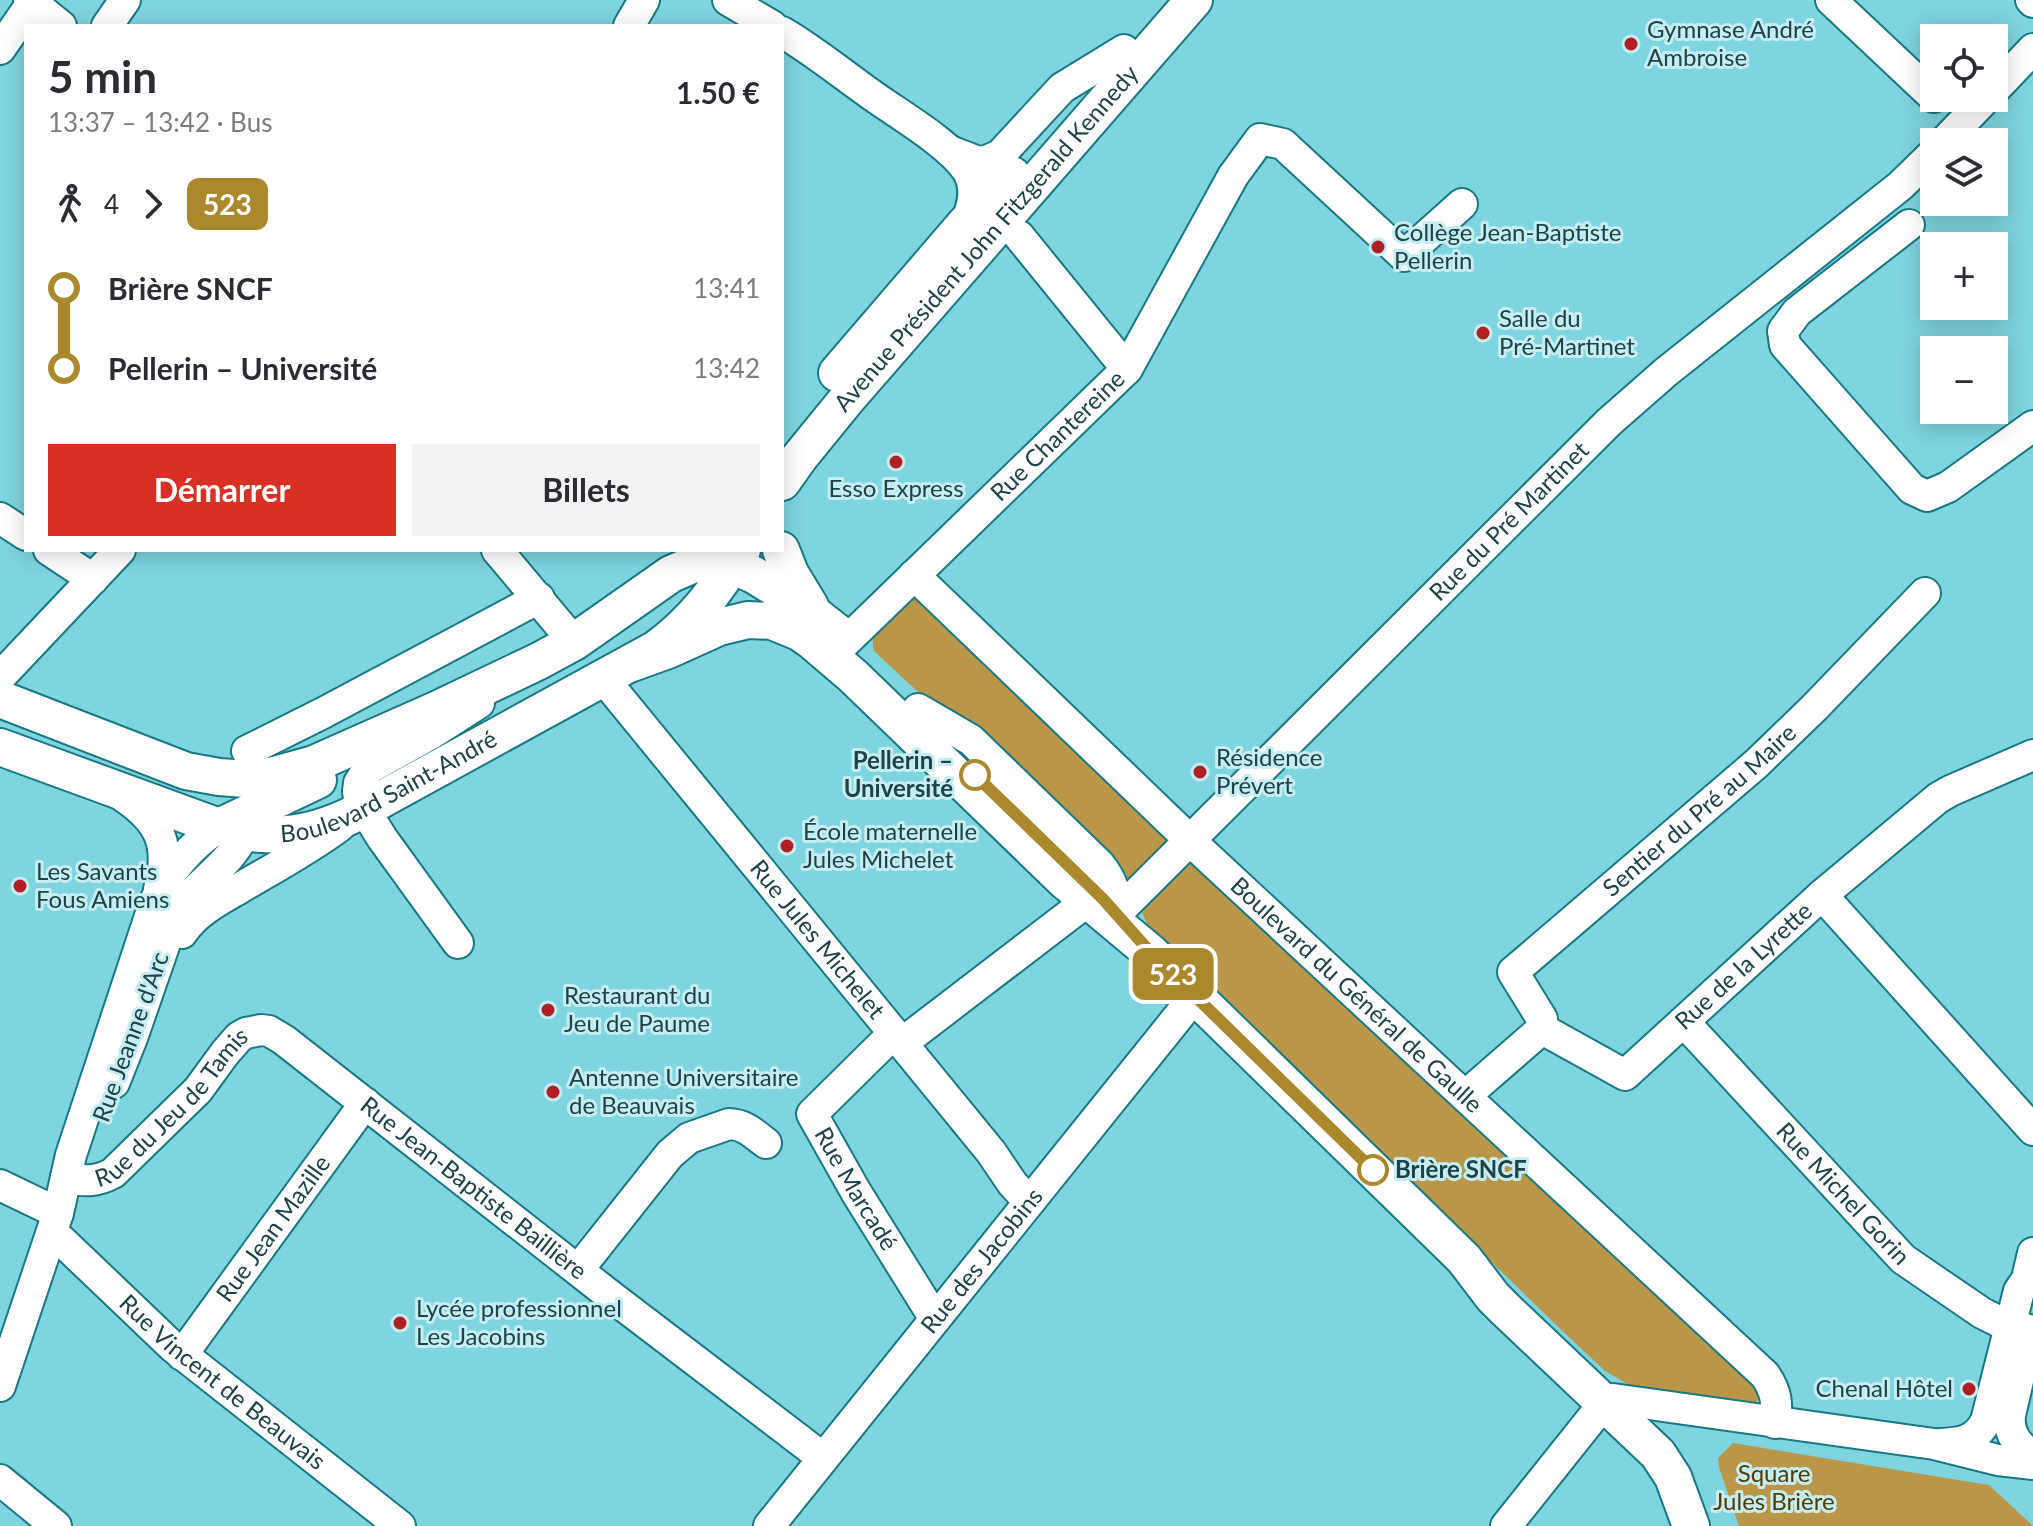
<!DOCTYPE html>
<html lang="fr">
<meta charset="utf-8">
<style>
body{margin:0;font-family:Lato,sans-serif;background:#f2f2f3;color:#2b2b33;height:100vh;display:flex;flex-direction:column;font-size:30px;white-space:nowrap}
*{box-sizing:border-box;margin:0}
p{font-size:26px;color:#7c7c81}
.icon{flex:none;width:44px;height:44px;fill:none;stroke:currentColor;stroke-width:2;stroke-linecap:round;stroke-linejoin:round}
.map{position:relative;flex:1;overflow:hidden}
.side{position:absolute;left:24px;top:24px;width:760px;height:528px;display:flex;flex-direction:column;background:#fff;border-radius:0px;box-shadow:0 4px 20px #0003}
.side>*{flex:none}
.badge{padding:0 16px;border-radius:12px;font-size:28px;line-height:52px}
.tools{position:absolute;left:1920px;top:24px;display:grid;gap:16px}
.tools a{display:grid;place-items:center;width:88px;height:88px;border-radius:0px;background:#fff;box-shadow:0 4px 20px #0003;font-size:40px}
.map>.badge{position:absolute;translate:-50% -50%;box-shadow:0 0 0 4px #fff}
.legs{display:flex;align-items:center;gap:12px;height:88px;padding:0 24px;font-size:26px}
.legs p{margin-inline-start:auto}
.overview{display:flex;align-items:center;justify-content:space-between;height:136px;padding:0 24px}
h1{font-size:44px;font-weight:700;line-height:60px}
.action{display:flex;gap:16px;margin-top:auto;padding:16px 24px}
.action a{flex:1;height:92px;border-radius:0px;background:#d93025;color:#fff;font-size:32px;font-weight:700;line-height:92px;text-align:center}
.action a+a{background:#f2f2f3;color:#2b2b33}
ul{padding:0 24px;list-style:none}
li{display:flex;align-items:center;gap:28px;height:80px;font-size:30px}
li i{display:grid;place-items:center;width:12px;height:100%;margin:0 10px;background:currentColor}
li i::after{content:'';width:20px;height:20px;margin:-10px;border:6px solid;border-radius:50%;background:#fff}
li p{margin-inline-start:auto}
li:first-child i{background:linear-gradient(#0000 50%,currentColor 0)}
li:last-child i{background:linear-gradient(currentColor 50%,#0000 0)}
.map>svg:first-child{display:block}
.green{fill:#ba9748}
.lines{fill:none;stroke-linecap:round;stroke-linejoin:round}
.minor-casing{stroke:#187983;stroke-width:34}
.major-casing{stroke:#187983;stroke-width:40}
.minor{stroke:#fff;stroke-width:30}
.major{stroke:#fff;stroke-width:36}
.line-1-casing{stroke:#fff;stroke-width:18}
.line-1{stroke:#aa892c;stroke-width:12}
.poi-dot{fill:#b01f24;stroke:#c5edf2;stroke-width:3}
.stop-1-dot{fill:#fff;stroke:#aa892c;stroke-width:4}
.labels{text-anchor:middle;stroke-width:6;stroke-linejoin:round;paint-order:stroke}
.poi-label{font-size:24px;fill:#1e4246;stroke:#c5edf2;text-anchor:start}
.street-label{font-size:24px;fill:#1e4246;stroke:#c5edf2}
.stop-label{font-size:24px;font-weight:bold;fill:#1e4246;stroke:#c5edf2;text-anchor:end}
.park-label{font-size:24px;fill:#513b00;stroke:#c5edf2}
</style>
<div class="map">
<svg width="2033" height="1526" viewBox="0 0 2033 1526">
<rect width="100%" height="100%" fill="#7ed4df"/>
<!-- green -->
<path class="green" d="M 911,591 L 1749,1371 L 1761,1396 L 1756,1402 L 1752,1403 L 1702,1399 L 1631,1386 L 1605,1371 L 1551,1320 L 1149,928 L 1128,881 L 954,711 L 945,717 L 874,651 C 867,622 892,609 911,591 Z
M 1733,1443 L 1989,1485 L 2033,1526 L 1739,1526 L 1719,1467 L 1718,1458 Z"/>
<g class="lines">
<defs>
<g id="minor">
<path d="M 29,0 L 61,26"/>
<path d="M 728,0 L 772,26"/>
<path d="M 1831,0 L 1934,97"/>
<path d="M 2031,0 L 2033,2"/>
<path d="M 107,26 L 125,0"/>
<path d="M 629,26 L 644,0"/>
<path d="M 782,32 C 816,52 847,78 879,100 C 905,118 950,145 967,170 C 978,188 973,207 965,224"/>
<path d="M 0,49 L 32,3"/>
<path d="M 1994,90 L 2033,49"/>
<path d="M 1944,142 L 1986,98"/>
<path d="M 950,151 L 976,161 L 984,162 L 1000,155 L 1062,88 L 1124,50"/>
<path d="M 1909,225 L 1797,312 L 1783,331 L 1785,345 L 1912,489 L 1927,496 L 1948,487 L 2033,426"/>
<path d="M 1019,236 L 1127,369"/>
<path d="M 0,518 L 26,535"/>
<path d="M 49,550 L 93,579"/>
<path d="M 497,550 L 574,642"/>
<path id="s1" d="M 914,575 L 1199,849 L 1765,1375 C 1776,1391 1778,1403 1775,1423"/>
<path id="s2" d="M 831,656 L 1127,369 L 1233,176 L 1260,139 L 1283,144 L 1404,256 L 1462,204"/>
<path d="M 0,677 L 120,550"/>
<path id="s3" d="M 603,678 L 991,1152 L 1012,1183 L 1029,1202"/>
<path d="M 918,709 L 971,740 L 1100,865 C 1112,880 1117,894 1116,913"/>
<path d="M 247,751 L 323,713 L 539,598"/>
<path d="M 124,797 C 161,822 171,846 159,889"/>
<path d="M 1822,895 L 2033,1130"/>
<path id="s4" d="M 1110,920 L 1609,422 L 1666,372 L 1900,186 L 1934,153"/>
<path d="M 182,933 C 196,912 218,901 240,888 C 274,868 308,850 340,826"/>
<path d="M 458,943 L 382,838 L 364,809 L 359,799 L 358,791 L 359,783 L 368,769 L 429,735 L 479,703"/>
<path id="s5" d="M 1684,1022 L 1903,1259 L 1982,1313 L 2002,1323 L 2029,1330"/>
<path id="s6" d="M 1542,1029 L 1542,1019 L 1513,972 L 1756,764 L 1814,708 L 1925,593"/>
<path id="s7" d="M 894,1033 L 812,1114 L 856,1192 L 935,1319"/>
<path d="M 902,1043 L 1098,893"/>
<path d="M 114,1083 L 132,1038 L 174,917 C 193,884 230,867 245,832"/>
<path id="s8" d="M 1465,1096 L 1542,1029 L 1625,1075 L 1822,895 L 1938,798 L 1950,791 L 2033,755"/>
<path id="s9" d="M 66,1177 C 83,1182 97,1182 113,1173 L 198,1090 L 225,1053 L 239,1037 L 246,1033 L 261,1030 L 269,1031 L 284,1040 L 612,1297 L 823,1458"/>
<path d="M 0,1185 L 58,1213"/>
<path id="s10" d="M 52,1234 L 62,1241 L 173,1347 L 400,1526"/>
<path d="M 578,1270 L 670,1154 L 689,1138 L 729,1124 C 744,1124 754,1134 766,1143"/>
<path d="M 2027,1342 L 2010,1415 C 2008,1435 2018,1445 2033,1457"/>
<path id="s11" d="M 182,1355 L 365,1103"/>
<path d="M 0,1386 L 58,1213 L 71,1155 L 155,901 C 168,872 192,844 219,827"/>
<path d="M 1940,1444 C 1961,1443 1976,1441 1986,1421 L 2019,1291 L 2027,1279 L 2033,1253"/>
<path d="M 0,1480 L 56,1526"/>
<path id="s12" d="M 769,1526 L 1195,996"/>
<path d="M 1506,1526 L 1605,1402 L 1613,1399 L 1934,1444 L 1998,1460 L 2033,1464"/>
</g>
<g id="major">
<path d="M 837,373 L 965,224 L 1012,175"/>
<path id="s13" d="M 782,482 L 799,458 L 847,399 L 1194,0"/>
<path d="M 781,550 L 790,573 L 810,606"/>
<path d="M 632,663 L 668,650 L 719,627 L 748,620 L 772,621 L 799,632 L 812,641 L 853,676 L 1066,882 L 1151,953 L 1464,1259 L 1493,1297 L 1506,1310 L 1658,1454 L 1673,1477 L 1691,1526"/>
<path d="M 0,699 L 186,771 L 219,777 L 246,779 L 274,775 L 314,764 L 436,710 L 539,661 L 574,642 L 671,574 L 692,565 L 706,563 L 732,565 L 754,575 L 801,604 L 843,637"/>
<path id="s14" d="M 0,747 L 219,827 C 275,841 313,836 364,809 L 656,649 C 695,621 716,590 742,550"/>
<path d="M 219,827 L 318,780"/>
</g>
</defs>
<!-- minor casing -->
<use href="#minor" class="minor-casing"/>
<!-- major casing -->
<use href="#major" class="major-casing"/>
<!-- minor -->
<use href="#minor" class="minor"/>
<!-- major -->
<use href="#major" class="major"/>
</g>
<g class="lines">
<defs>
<path id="line-1" d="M 975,775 L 1103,899 L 1151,953 L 1373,1170"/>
</defs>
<!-- line-1 casing -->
<use href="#line-1" class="line-1-casing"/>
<!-- line-1 -->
<use href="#line-1" class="line-1"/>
</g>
<!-- markers -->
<g class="poi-dot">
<circle cx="1631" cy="44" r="8"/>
<circle cx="1378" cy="247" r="8"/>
<circle cx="1483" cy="333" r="8"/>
<circle cx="896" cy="462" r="8"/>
<circle cx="1200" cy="772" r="8"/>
<circle cx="787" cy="846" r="8"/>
<circle cx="20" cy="886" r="8"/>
<circle cx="548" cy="1010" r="8"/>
<circle cx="553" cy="1092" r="8"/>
<circle cx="400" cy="1323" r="8"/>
<circle cx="1969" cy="1389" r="8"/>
</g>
<g class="stop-1-dot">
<circle cx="975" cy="775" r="14"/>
<circle cx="1373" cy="1170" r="14"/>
</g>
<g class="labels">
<!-- poi labels -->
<g class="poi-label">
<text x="1647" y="38">Gymnase André<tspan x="1647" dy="28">Ambroise</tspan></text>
<text x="1394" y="241">Collège Jean-Baptiste<tspan x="1394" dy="28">Pellerin</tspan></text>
<text x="1499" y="327">Salle du<tspan x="1499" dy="28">Pré-Martinet</tspan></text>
<text x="896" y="497" text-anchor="middle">Esso Express</text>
<text x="1216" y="766">Résidence<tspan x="1216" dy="28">Prévert</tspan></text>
<text x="803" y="840">École maternelle<tspan x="803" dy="28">Jules Michelet</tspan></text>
<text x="36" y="880">Les Savants<tspan x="36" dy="28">Fous Amiens</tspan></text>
<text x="564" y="1004">Restaurant du<tspan x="564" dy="28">Jeu de Paume</tspan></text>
<text x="569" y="1086">Antenne Universitaire<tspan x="569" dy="28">de Beauvais</tspan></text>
<text x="416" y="1317">Lycée professionnel<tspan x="416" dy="28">Les Jacobins</tspan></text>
<text x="1953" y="1397" text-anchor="end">Chenal Hôtel</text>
</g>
<!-- street labels -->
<g class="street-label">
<text dy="8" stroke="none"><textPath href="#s13" startOffset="318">Avenue Président John Fitzgerald Kennedy</textPath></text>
<text dy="8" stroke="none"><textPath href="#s2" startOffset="316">Rue Chantereine</textPath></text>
<text dy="8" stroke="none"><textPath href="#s4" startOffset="564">Rue du Pré Martinet</textPath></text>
<text dy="8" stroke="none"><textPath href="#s14" startOffset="414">Boulevard Saint-André</textPath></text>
<text dy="8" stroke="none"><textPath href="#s6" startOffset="312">Sentier du Pré au Maire</textPath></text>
<text dy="8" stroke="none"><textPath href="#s3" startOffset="338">Rue Jules Michelet</textPath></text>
<text dy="8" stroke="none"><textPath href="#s8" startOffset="358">Rue de la Lyrette</textPath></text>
<text dy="8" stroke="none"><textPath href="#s1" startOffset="610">Boulevard du Général de Gaulle</textPath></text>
<text transform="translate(131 1037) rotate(-70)" y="8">Rue Jeanne d'Arc</text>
<text dy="8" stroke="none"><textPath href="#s9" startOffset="136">Rue du Jeu de Tamis</textPath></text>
<text dy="8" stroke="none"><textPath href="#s9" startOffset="524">Rue Jean-Baptiste Baillière</textPath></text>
<text dy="8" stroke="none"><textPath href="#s7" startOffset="202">Rue Marcadé</textPath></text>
<text dy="8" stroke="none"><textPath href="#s5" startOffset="234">Rue Michel Gorin</textPath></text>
<text dy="8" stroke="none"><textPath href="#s11" startOffset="156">Rue Jean Mazille</textPath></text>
<text dy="8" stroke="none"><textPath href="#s12" startOffset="340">Rue des Jacobins</textPath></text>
<text dy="8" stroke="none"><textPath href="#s10" startOffset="226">Rue Vincent de Beauvais</textPath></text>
</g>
<!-- stop labels -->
<g class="stop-label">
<text x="953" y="769">Pellerin –<tspan x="953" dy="28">Université</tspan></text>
<text x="1395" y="1178" text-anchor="start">Brière SNCF</text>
</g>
<!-- park labels -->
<g class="park-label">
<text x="1774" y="1482">Square<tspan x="1774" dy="28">Jules Brière</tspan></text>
</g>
</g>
</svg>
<div class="tools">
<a><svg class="icon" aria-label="locate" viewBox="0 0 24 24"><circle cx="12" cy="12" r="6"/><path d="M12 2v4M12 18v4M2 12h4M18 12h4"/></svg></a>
<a><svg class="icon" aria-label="layers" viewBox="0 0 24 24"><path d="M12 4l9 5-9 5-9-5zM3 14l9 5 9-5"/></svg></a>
<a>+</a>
<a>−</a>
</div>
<b class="badge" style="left:1173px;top:974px;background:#aa892c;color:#fff">523</b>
<section class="side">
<div class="overview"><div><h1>5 min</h1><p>13:37 – 13:42 · Bus</p></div><b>1.50 €</b></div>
<div class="legs"><svg class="icon" aria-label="walk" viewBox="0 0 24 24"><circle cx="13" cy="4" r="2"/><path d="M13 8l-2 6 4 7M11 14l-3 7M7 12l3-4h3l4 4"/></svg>4<svg class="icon" aria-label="forward" viewBox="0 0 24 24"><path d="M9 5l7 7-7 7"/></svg><b class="badge" style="background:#aa892c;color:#fff">523</b></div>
<ul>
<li><i style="color:#aa892c"></i><b>Brière SNCF</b><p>13:41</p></li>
<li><i style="color:#aa892c"></i><b>Pellerin – Université</b><p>13:42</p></li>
</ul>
<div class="action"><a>Démarrer</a><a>Billets</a></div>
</section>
</div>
